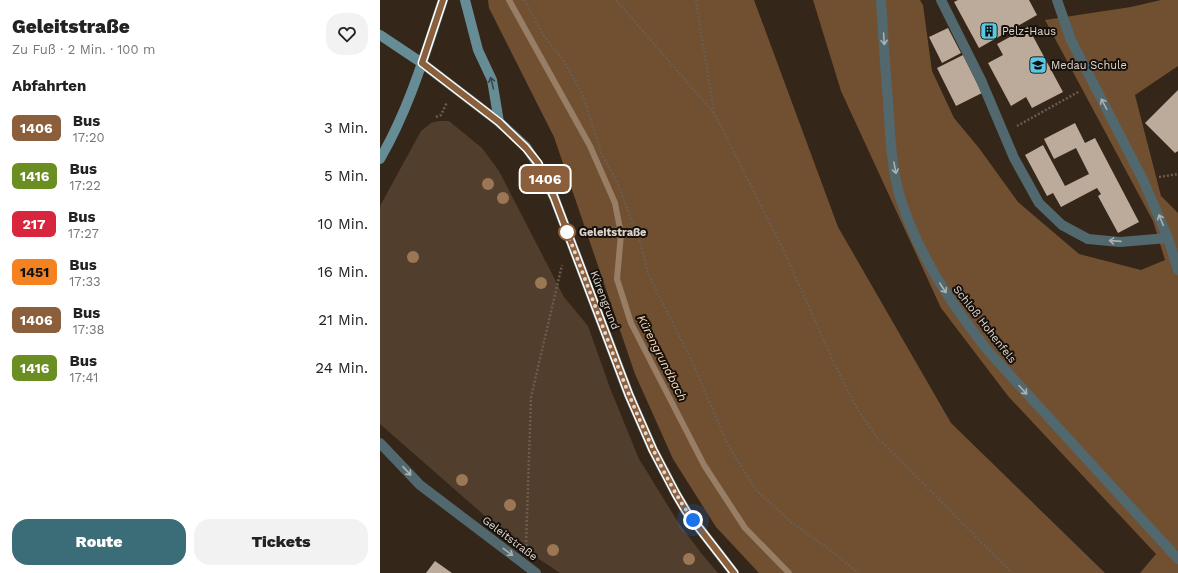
<!DOCTYPE html>
<html lang="de">
<meta charset="utf-8">
<style>
body{margin:0;font-family:"Work Sans",sans-serif;background:#f2f2f2;color:#222;height:100vh;display:flex;flex-direction:column;font-size:15px;white-space:nowrap}
*{box-sizing:border-box;margin:0}
p{font-size:13px;color:#767676}
.icon{flex:none;width:22px;height:22px;fill:none;stroke:currentColor;stroke-width:2;stroke-linecap:round;stroke-linejoin:round}
.map{position:relative;flex:1;overflow:hidden}
.panel{display:flex;flex-direction:column;background:#fff;width:380px}
.panel>*{flex:none}
.badge{padding:0 8px;border-radius:6px;font-size:14px;line-height:26px}
.you{position:absolute;width:20px;height:20px;margin:-10px;border:3px solid #fff;border-radius:50%;background:#1a73e8;box-shadow:0 0 0 6px #1a73e833}
.map>.badge{position:absolute;translate:-50% -50%;box-shadow:0 0 0 2px #fff}
h2{padding:0 12px;font-size:15px;line-height:36px}
.round{display:grid;place-items:center;flex:none;width:42px;height:42px;border-radius:16px;background:#f2f2f2}
.headline{display:flex;align-items:center;justify-content:space-between;height:68px;padding:0 12px}
h1{font-size:19px;font-weight:800;line-height:30px}
.button{display:flex;gap:8px;margin-top:auto;padding:8px 12px}
.button a{flex:1;height:46px;border-radius:16px;background:#3a6d78;color:#fff;font-size:16px;font-weight:800;line-height:46px;text-align:center}
.button a+a{background:#f2f2f2;color:#222}
ul{padding:0;list-style:none}
li{display:flex;align-items:center;gap:12px;height:48px;padding:0 12px}
li div{flex:1}
li b{display:block;font-size:15px}
li em{font-style:normal}
li .badge{min-width:44px;font-weight:700;text-align:center}
main{display:flex;flex:1;min-height:0}
.map>svg:first-child{display:block}
.green{fill:#523e2c}
.forest{fill:#715031}
.lines{fill:none;stroke-linecap:round;stroke-linejoin:round}
.stream{stroke:#997e66;stroke-width:6}
.building{fill:#bcaa9a}
.path{stroke:#695c50;stroke-width:2.5;stroke-dasharray:2 2;stroke-linecap:butt}
.lane{stroke:#51686e;stroke-width:10}
.street{stroke:#51686e;stroke-width:10}
.secondary{stroke:#668c95;stroke-width:10}
.tree{fill:#9c7755}
.oneway{stroke:#aeb0ac}
.oneway2{stroke:#3b4849}
.line-casing{stroke:#fff;stroke-width:9}
.line{stroke:#8b5e3c;stroke-width:6}
.walk{stroke:#e0d6ce;stroke-width:4;stroke-dasharray:0 7.2}
.stop-dot{fill:#fff;stroke:#8b5e3c;stroke-width:2}
.labels{text-anchor:middle;stroke-width:4;stroke-linejoin:round;paint-order:stroke}
.poi-label{font-size:11px;fill:#e0d6ce;stroke:#17110b;text-anchor:start}
.stop-label{font-size:11px;font-weight:bold;fill:#e0d6ce;stroke:#17110b;text-anchor:start}
.street-label{font-size:11px;fill:#e0d6ce;stroke:#17110b}
.water-label{font-size:12px;font-style:italic;fill:#fcd9ba;stroke:#17110b}
</style>
<main>
<section class="panel">
<div class="headline"><div><h1>Geleitstraße</h1><p>Zu Fuß · 2 Min. · 100 m</p></div><a class="round"><svg class="icon" aria-label="heart" viewBox="0 0 24 24"><path d="M12 20l-8-8c-3-5 5-10 8-4 3-6 11-1 8 4z"/></svg></a></div>
<h2>Abfahrten</h2>
<ul>
<li><span class="badge" style="background:#8b5e3c;color:#fff">1406</span><div><b>Bus</b><p>17:20</p></div><em>3 Min.</em></li>
<li><span class="badge" style="background:#6b8e23;color:#fff">1416</span><div><b>Bus</b><p>17:22</p></div><em>5 Min.</em></li>
<li><span class="badge" style="background:#d7263d;color:#fff">217</span><div><b>Bus</b><p>17:27</p></div><em>10 Min.</em></li>
<li><span class="badge" style="background:#f58220;color:#111">1451</span><div><b>Bus</b><p>17:33</p></div><em>16 Min.</em></li>
<li><span class="badge" style="background:#8b5e3c;color:#fff">1406</span><div><b>Bus</b><p>17:38</p></div><em>21 Min.</em></li>
<li><span class="badge" style="background:#6b8e23;color:#fff">1416</span><div><b>Bus</b><p>17:41</p></div><em>24 Min.</em></li>
</ul>
<div class="button"><a>Route</a><a>Tickets</a></div>
</section>
<div class="map">
<svg width="798" height="573" viewBox="0 0 798 573">
<rect width="100%" height="100%" fill="#342619"/>
<!-- green -->
<path class="green" d="M 59,121 L 69,121 L 102,148 L 119,171 L 184,297 L 208,326 L 230,388 L 259,459 L 298,522 L 321,553 L 338,573 L 180,573 L 138,545 L 0,424 L 0,206 L 41,131 L 51,123 Z"/>
<!-- forest -->
<path class="forest" d="M 108,0 L 374,0 L 458,227 L 571,423 L 725,573 L 379,573 L 336,527 L 293,459 L 255,374 L 174,137 L 109,8 Z
M 433,0 L 540,0 L 543,5 L 552,71 L 574,118 L 599,148 L 638,202 L 699,254 L 761,270 L 785,260 L 773,221 L 665,20 L 751,7 L 781,0 L 798,0 L 798,66 L 755,95 L 781,196 L 798,213 L 798,573 L 760,573 L 776,554 L 628,396 L 561,308 L 461,91 Z"/>
<g class="lines">
<!-- stream -->
<path class="stream" d="M 129,0 L 210,146 L 235,203 L 241,234 L 237,279 L 251,323 L 324,465 L 365,528 L 409,573"/>
</g>
<!-- building -->
<path class="building" d="M 578,0 L 649,0 L 657,15 L 599,48 L 574,2 Z
M 648,27 L 683,92 L 652,108 L 646,97 L 631,106 L 608,63 L 623,55 L 617,44 Z
M 568,28 L 581,53 L 562,63 L 549,37 Z
M 583,55 L 602,93 L 576,106 L 557,68 Z
M 798,90 L 798,151 L 795,153 L 765,123 Z
M 695,123 L 705,143 L 715,138 L 759,222 L 738,233 L 718,196 L 721,194 L 717,188 L 681,207 L 673,193 L 667,196 L 645,155 L 663,145 L 685,186 L 709,174 L 696,148 L 674,159 L 664,139 Z
M 55,561 L 72,573 L 46,573 Z"/>
<g class="lines">
<!-- path -->
<path class="path" d="M 144,0 L 164,36 L 183,60 L 202,93 L 222,155 L 237,182 L 261,245 L 268,274 L 310,357 L 347,443 L 376,490 L 411,522 L 452,551 L 478,573
M 236,0 L 334,113 L 403,249 L 455,365 L 476,407 L 496,436 L 632,573
M 316,0 L 334,112
M 56,117 L 61,115 L 67,102
M 637,126 L 700,91
M 779,177 L 798,174
M 146,546 L 151,397 L 182,265"/>
<!-- lane -->
<path class="lane" d="M 561,0 L 601,80 L 634,158 L 659,203 L 682,225 L 708,239 L 740,242 L 788,238"/>
<!-- street -->
<path class="street" d="M 501,0 C 503,33 505,67 508,100 C 510,133 511,166 520,197 C 538,255 572,305 609,352 L 798,559
M 677,0 L 691,40 L 763,180 L 788,238 L 798,270
M 0,443 L 40,485 L 156,573"/>
<!-- secondary -->
<path class="secondary" d="M 85,0 L 98,50 L 112,80 L 119,122
M 0,35 L 42,63 L 119,122 L 146,147 L 157,163 L 174,197 L 249,395 L 273,450 L 296,494 L 306,511 L 354,573
M 0,159 C 29,109 45,54 63,0"/>
</g>
<!-- trees -->
<g class="tree">
<circle cx="108" cy="184" r="6"/>
<circle cx="123" cy="198" r="6"/>
<circle cx="33" cy="257" r="6"/>
<circle cx="161" cy="283" r="6"/>
<circle cx="82" cy="480" r="6"/>
<circle cx="130" cy="505" r="6"/>
<circle cx="173" cy="550" r="6"/>
<circle cx="309" cy="559" r="6"/>
</g>
<!-- one-way arrows -->
<defs><path id="oneway-shaft" d="M-6 0H5M1.5-3L5.5 0L1.5 3" fill="none" stroke-width="1.6" stroke-linecap="round" stroke-linejoin="round"/></defs>
<g class="oneway">
<use href="#oneway-shaft" transform="translate(504 39) rotate(86)"/>
<use href="#oneway-shaft" transform="translate(724 104) rotate(-118)"/>
<use href="#oneway-shaft" transform="translate(515 168) rotate(79)"/>
<use href="#oneway-shaft" transform="translate(781 220) rotate(-113)"/>
<use href="#oneway-shaft" transform="translate(735 241) rotate(-176)"/>
<use href="#oneway-shaft" transform="translate(563 288) rotate(57)"/>
<use href="#oneway-shaft" transform="translate(643 390) rotate(48)"/>
<use href="#oneway-shaft" transform="translate(27 471) rotate(47)"/>
<use href="#oneway-shaft" transform="translate(128 552) rotate(37)"/>
</g>
<use class="oneway2" href="#oneway-shaft" transform="translate(112 83) rotate(-104)"/>
<g class="lines">
<defs>
<path id="line" d="M 63,0 L 42,63 L 119,122 L 146,148 L 158,163 L 174,197 L 249,395 L 273,450 L 296,494 L 306,511 L 354,573"/>
</defs>
<!-- line casing -->
<use href="#line" class="line-casing"/>
<!-- line -->
<use href="#line" class="line"/>
<!-- walk -->
<path class="walk" d="M 187,232 C 211,293 232,355 258,416 C 274,452 290,488 313,520"/>
</g>
<!-- icons -->
<defs>
<symbol id="building-square" viewBox="-11 -11 22 22"><rect x="-9" y="-9" width="18" height="18" rx="4" fill="#57c9e2" stroke="#17110b"/><path d="M-4-6H4V6H1V3H-1V6H-4ZM-2.5-4.3h1.7v1.8h-1.7ZM.8-4.3h1.7v1.8H.8ZM-2.5-1h1.7V.8h-1.7ZM.8-1h1.7V.8H.8Z" fill="#111"/></symbol>
<symbol id="university-square" viewBox="-11 -11 22 22"><rect x="-9" y="-9" width="18" height="18" rx="4" fill="#57c9e2" stroke="#17110b"/><path d="M0-5L7-2L0 1L-7-2ZM-4 1L0 2.5L4 1V4Q0 6-4 4Z" fill="#111"/></symbol>
</defs>
<g fill-rule="evenodd">
<use href="#building-square" x="599" y="21" width="20" height="20"/>
<use href="#university-square" x="648" y="55" width="20" height="20"/>
</g>
<!-- markers -->
<circle class="stop-dot" cx="187" cy="232" r="8"/>
<g class="labels">
<!-- poi labels -->
<g class="poi-label">
<text x="622" y="35">Pelz-Haus</text>
<text x="671" y="69">Medau Schule</text>
</g>
<!-- stop labels -->
<g class="stop-label">
<text x="199" y="236">Geleitstraße</text>
</g>
<!-- street labels -->
<g class="street-label">
<text transform="translate(225 300) rotate(69)" y="4">Kürengrund</text>
<text transform="translate(605 324) rotate(52)" y="4">Schloß Hohenfels</text>
<text transform="translate(130 538) rotate(37)" y="4">Geleitstraße</text>
</g>
<!-- water labels -->
<g class="water-label">
<text transform="translate(282 358) rotate(63)" y="4">Kürengrundbach</text>
</g>
</g>
</svg>
<div class="you" style="left:313px;top:520px"></div>
<b class="badge" style="left:165px;top:179px;background:#8b5e3c;color:#fff">1406</b>
</div>
</main>
